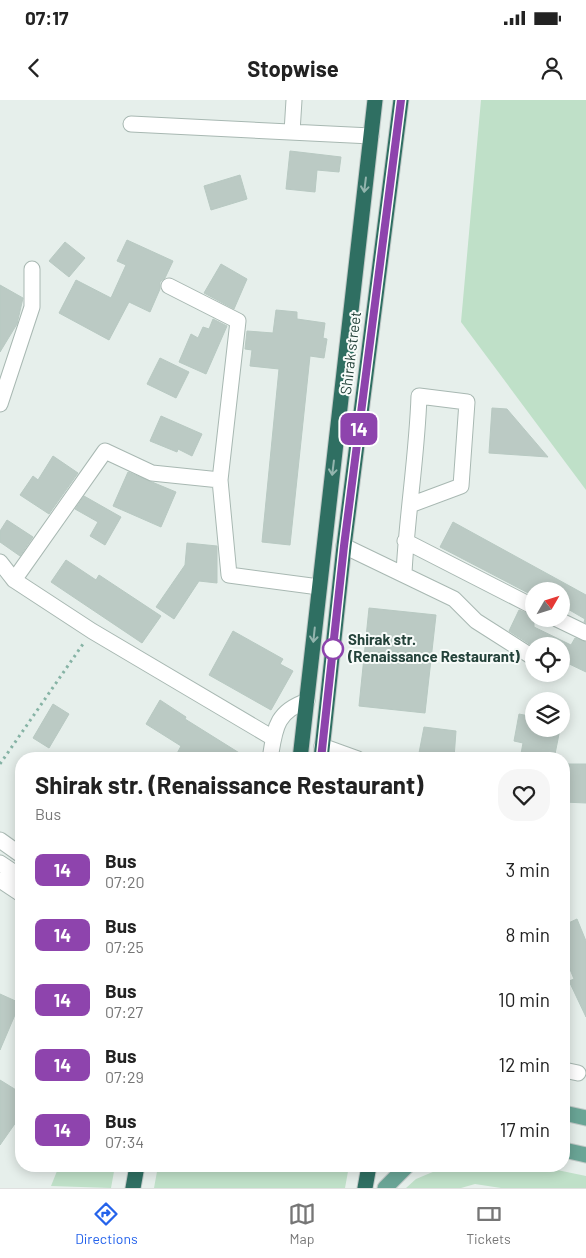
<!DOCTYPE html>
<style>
body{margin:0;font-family:Barlow,sans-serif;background:#f6f6f6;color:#222;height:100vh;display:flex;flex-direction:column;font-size:19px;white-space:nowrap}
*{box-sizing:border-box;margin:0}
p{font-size:16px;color:#767676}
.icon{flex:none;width:28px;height:28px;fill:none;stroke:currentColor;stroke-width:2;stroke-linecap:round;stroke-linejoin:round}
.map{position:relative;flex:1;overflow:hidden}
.panel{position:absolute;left:15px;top:652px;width:555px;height:420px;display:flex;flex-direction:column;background:#fff;border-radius:20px;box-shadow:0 2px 12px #0003}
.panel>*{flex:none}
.badge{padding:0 10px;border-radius:8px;font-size:18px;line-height:32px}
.needle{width:32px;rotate:51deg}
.tools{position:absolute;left:525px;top:482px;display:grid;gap:10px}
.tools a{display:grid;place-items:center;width:45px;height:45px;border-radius:50%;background:#fff;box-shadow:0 2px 12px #0003;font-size:25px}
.map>.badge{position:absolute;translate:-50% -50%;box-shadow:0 0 0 2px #fff}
.round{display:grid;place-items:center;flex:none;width:52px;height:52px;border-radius:20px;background:#f6f6f6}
.head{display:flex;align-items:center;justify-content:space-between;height:85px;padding:0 20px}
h1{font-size:24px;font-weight:700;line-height:38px}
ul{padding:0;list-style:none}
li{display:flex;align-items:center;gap:15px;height:65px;padding:0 20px}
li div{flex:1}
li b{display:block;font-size:19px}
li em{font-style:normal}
li .badge{min-width:55px;font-weight:700;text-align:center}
.status{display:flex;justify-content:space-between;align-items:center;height:35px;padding:0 25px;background:#fff;direction:ltr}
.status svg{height:14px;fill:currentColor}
header{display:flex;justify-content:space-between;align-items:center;height:65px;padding:0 20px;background:#fff;font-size:22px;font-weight:700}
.tabs{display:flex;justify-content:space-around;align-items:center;height:70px;border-top:1px solid #e0e0e0;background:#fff;font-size:14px;color:#767676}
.tabs a{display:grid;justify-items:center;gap:2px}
.tabs .current{color:#2563eb}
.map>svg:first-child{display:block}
.green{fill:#bfe0c8}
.building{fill:#bbcac4;stroke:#b8c9c2}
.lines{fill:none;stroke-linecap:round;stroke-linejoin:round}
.minor-casing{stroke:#a8b8b2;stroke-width:17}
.major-casing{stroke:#c2cac8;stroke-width:17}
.highway-casing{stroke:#c2cac8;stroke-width:17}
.path{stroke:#86b3a5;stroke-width:3;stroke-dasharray:2.5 4;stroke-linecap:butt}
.minor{stroke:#fff;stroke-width:15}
.major{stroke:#6aa596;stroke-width:15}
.highway{stroke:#2f6f62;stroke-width:15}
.oneway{stroke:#93b5ae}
.line-casing{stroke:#fff;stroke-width:11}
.line{stroke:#8e44ad;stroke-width:8}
.stop-dot{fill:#fff;stroke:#8e44ad;stroke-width:2.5}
.labels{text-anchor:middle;stroke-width:4;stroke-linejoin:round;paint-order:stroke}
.street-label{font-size:15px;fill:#24423a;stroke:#f7fbf9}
.stop-label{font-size:15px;font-weight:bold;fill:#24423a;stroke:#f7fbf9;text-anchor:start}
</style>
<div class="status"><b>07:17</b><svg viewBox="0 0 49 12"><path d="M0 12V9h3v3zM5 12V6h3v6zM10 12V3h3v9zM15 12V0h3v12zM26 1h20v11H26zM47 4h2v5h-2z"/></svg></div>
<header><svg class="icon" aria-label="back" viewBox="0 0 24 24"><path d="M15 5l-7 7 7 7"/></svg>Stopwise<svg class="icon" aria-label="person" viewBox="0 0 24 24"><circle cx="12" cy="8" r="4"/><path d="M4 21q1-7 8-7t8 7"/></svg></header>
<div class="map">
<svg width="586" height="1088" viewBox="0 0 586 1088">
<rect width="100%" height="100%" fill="#e6efeb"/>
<!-- green -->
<path class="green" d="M 481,0 L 586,0 L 586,390 L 461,222 Z
M 59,1066 L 115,1066 L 111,1088 L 51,1086 Z
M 158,1066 L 349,1066 L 345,1088 L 154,1088 Z
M 447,1066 L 538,1066 L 586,1076 L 586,1088 L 501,1088 L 475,1084 L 461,1088 L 406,1088 L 416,1079 Z"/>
<!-- building -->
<path class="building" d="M 290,51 L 341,57 L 339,72 L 317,70 L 315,92 L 286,89 Z
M 240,75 L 247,99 L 211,110 L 204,86 Z
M 127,140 L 173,161 L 165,178 L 160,182 L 160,189 L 150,212 L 129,202 L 109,240 L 59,213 L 76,180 L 111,198 L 126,165 L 117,161 Z
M 65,142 L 85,158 L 69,177 L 49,161 Z
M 221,164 L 247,179 L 234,209 L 204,193 Z
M 0,185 L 23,198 L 17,224 L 0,252 Z
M 276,210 L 297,212 L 297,219 L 325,223 L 323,238 L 327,239 L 324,258 L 310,256 L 290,445 L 262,442 L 279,269 L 250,266 L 252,250 L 245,249 L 247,231 L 273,233 Z
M 213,219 L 227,226 L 206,274 L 179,262 L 191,234 L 198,238 L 203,227 L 209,229 Z
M 160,258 L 189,272 L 176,298 L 147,284 Z
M 492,308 L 507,309 L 548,357 L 489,353 Z
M 161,316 L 202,334 L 192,356 L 178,349 L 177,352 L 150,341 Z
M 53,356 L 78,373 L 49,414 L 20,395 L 33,376 L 38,380 Z
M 128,372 L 176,392 L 161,427 L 113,406 Z
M 84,396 L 121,417 L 105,445 L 90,436 L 98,422 L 75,409 Z
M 7,420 L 33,437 L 20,456 L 0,442 L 0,431 Z
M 453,422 L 586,495 L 586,523 L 584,522 L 585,519 L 561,505 L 561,491 L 534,489 L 534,496 L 440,447 Z
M 187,443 L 217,446 L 217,483 L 199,481 L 174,519 L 156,507 L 185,465 Z
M 66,460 L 96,480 L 99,475 L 161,516 L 142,543 L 51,482 Z
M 369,508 L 436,515 L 425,613 L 359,606 Z
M 519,510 L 534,516 L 534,527 L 571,545 L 575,538 L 586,542 L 586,572 L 561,560 L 561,546 L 534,547 L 509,531 Z
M 233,531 L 283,559 L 280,564 L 293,571 L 271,610 L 209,575 Z
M 160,600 L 186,617 L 185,619 L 249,659 L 174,659 L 181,646 L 146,624 Z
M 53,604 L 69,614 L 49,648 L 33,638 Z
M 519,614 L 534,617 L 534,629 L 560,629 L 554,659 L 520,659 L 523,643 L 514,641 Z
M 424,627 L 456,631 L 454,658 L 419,653 Z
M 564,664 L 586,664 L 586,703 L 564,702 Z
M 577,819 L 586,841 L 586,917 L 569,881 L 574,879 L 564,855 L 564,825 Z
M 0,894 L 20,903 L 0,950 Z
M 0,980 L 21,993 L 21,1015 L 0,1045 Z"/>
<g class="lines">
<defs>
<path id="minor" d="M 131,24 L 371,36
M 292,32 L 294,0
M 169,186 L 238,221 L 220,380 L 229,475 L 319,487
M 0,304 L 32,207 L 32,169
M 405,441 L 534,507
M 344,446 L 454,499 L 476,521 L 534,558
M 0,462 L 14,480 L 92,531 L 273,638
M 404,473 C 407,414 417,356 419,296 L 467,302 L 461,386 L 410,405
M 14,480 L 105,351 L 152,373 L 220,380
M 557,519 L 586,533
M 322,646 L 358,659
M 270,659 C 275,629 275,612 307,601
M 0,740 L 21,755
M 0,763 L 21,777
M 0,780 L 21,794
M 564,970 L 578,973"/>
<path id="major" d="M 564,1013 L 586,1018
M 564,1050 L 586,1055
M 385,1088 L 407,1066"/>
<path id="highway" d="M 300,659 L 375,0
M 321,659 L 344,446 L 401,0
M 133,1088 L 137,1066
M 365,1088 L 369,1066"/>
</defs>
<!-- minor casing -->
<use href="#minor" class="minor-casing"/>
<!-- major casing -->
<use href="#major" class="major-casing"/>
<!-- highway casing -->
<use href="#highway" class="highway-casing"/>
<!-- path -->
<path class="path" d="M 0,664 L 83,544"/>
<!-- minor -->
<use href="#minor" class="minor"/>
<!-- major -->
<use href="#major" class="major"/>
<!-- highway -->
<use href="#highway" class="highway"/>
</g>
<!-- one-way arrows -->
<defs><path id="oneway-shaft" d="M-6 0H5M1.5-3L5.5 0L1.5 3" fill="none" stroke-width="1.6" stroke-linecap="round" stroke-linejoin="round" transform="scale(1.25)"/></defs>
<g class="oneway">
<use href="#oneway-shaft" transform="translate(365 85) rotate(97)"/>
<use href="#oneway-shaft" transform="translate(333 368) rotate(97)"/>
<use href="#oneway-shaft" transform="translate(314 535) rotate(96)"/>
</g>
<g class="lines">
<defs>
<path id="line" d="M 321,659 L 344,446 L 401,0"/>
</defs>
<!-- line casing -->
<use href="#line" class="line-casing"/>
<!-- line -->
<use href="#line" class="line"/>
</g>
<!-- markers -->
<circle class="stop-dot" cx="333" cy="549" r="10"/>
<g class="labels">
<!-- street labels -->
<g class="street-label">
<text transform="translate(351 253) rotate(-83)" y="5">Shirak street</text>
</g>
<!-- stop labels -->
<g class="stop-label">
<text x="348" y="545">Shirak str.<tspan x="348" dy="17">(Renaissance Restaurant)</tspan></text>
</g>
</g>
</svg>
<div class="tools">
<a><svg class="needle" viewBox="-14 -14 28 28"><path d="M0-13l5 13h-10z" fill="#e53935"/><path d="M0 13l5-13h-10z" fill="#767676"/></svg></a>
<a><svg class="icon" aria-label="locate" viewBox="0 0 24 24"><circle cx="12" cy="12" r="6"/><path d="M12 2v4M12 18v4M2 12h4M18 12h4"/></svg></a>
<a><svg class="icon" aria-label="layers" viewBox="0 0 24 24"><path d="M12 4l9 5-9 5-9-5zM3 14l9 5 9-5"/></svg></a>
</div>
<b class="badge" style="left:359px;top:329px;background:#8e44ad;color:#fff">14</b>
<section class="panel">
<div class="head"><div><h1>Shirak str. (Renaissance Restaurant)</h1><p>Bus</p></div><a class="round"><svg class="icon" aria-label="heart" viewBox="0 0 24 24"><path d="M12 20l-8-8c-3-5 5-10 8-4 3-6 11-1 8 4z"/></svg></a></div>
<ul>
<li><span class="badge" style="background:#8e44ad;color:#fff">14</span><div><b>Bus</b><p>07:20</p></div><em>3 min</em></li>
<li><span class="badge" style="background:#8e44ad;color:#fff">14</span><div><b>Bus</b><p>07:25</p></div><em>8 min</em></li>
<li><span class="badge" style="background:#8e44ad;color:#fff">14</span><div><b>Bus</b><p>07:27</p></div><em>10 min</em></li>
<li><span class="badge" style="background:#8e44ad;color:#fff">14</span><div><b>Bus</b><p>07:29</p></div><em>12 min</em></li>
<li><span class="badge" style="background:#8e44ad;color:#fff">14</span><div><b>Bus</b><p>07:34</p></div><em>17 min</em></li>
</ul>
</section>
</div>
<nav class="tabs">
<a class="current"><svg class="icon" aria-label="directions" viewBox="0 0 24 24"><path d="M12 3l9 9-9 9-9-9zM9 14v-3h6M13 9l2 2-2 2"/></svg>Directions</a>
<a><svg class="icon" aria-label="map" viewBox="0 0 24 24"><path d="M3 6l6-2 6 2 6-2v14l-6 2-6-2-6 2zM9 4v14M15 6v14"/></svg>Map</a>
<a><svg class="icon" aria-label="tickets" viewBox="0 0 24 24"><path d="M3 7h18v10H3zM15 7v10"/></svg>Tickets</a>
</nav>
